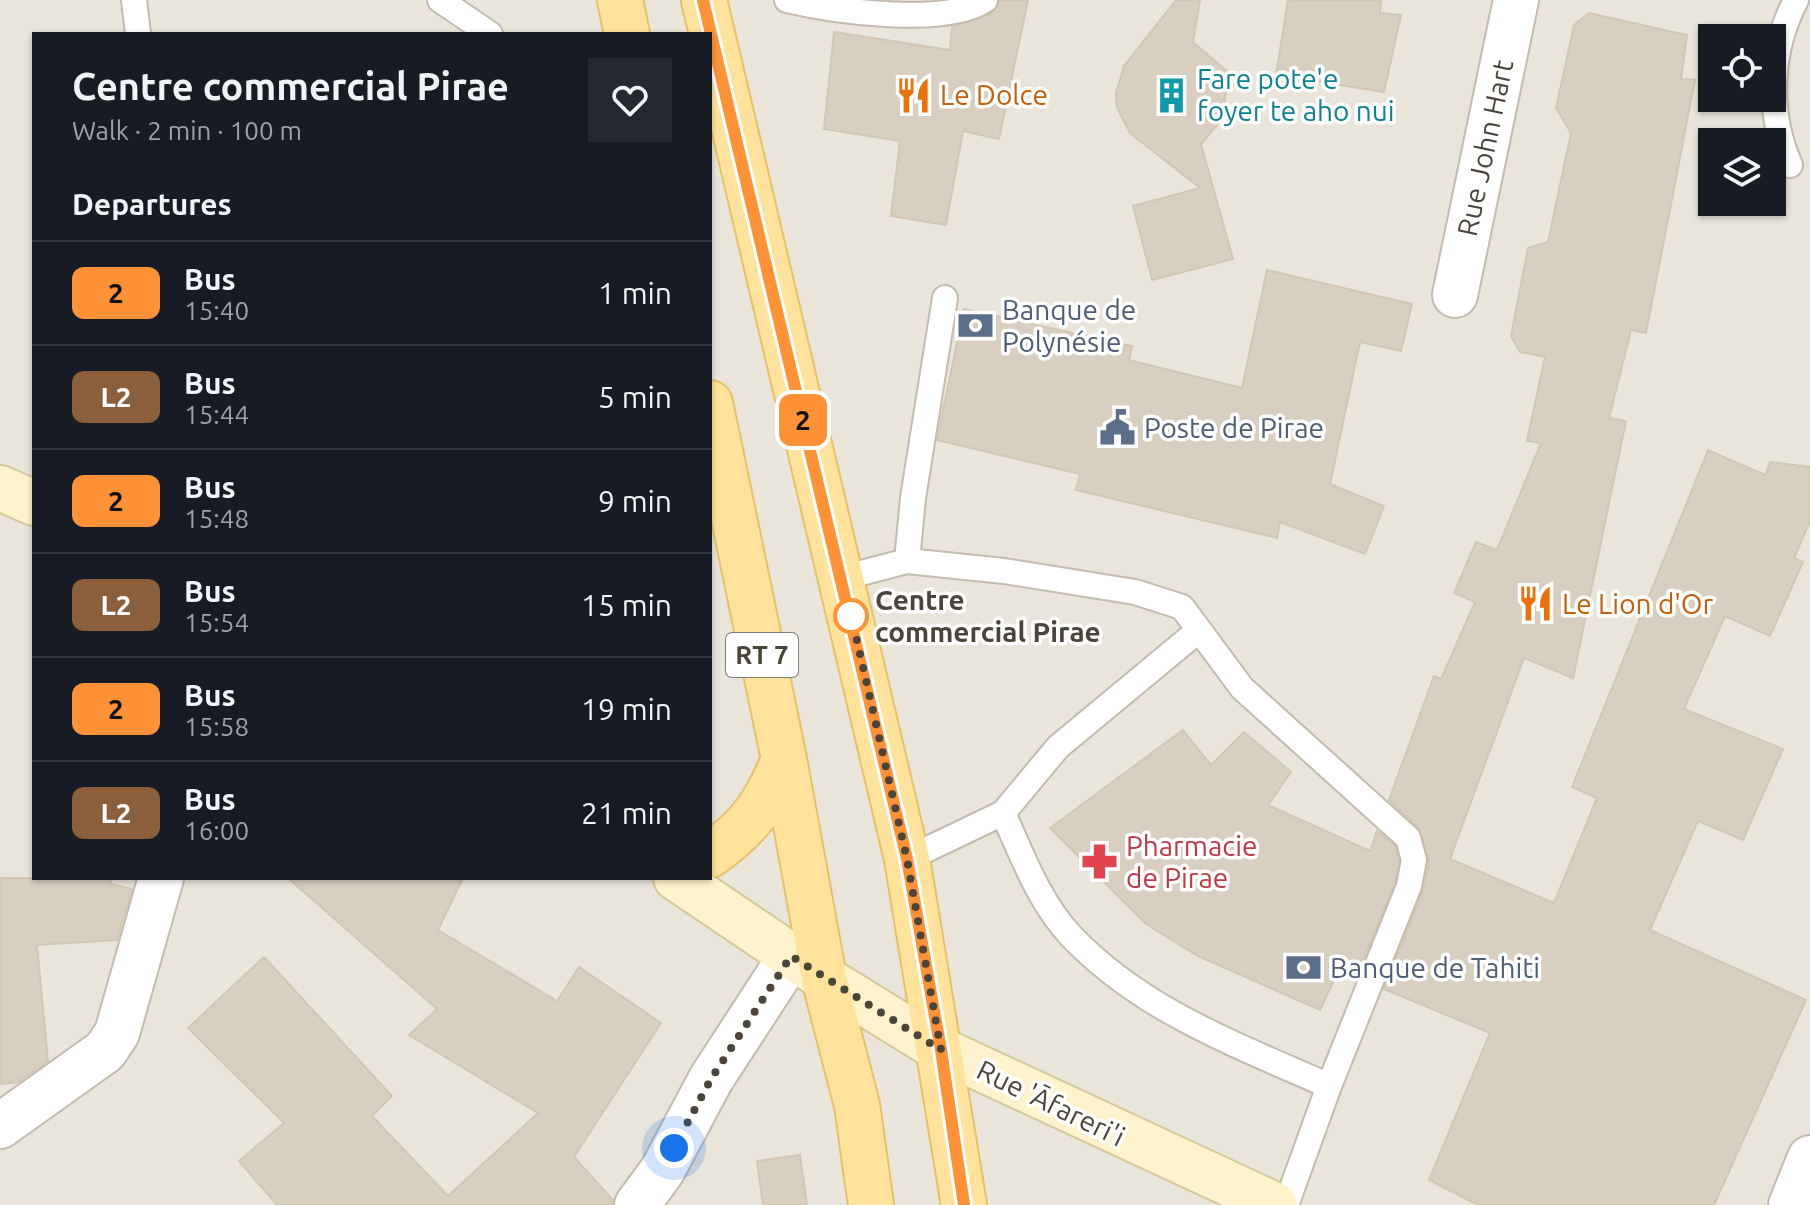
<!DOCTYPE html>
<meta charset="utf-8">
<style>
body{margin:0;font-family:Ubuntu,sans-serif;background:#242831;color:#f1f3f6;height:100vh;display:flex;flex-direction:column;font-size:30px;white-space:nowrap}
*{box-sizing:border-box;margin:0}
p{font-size:26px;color:#9ea1a6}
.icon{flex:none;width:44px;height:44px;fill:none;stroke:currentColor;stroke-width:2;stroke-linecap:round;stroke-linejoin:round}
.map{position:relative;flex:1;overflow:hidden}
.details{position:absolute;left:32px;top:32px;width:680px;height:848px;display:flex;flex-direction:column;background:#171b24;border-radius:0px;box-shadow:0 2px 6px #0004}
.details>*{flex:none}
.badge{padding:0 16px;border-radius:12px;font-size:28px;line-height:52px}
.tools{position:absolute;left:1698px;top:24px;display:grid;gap:16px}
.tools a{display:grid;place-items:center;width:88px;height:88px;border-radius:0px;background:#171b24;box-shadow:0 2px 6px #0004;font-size:40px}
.you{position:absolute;width:40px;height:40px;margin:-20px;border:6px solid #fff;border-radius:50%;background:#1a73e8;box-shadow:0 0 0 12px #1a73e833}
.map>.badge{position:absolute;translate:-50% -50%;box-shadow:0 0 0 4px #fff}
h2{padding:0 40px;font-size:30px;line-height:72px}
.round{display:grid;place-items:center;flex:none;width:84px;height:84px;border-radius:0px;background:#242831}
.summary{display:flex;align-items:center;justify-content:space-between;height:136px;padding:0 40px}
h1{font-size:38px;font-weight:700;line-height:60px}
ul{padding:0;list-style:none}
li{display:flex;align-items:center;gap:24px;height:104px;padding:0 40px;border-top:2px solid #363941}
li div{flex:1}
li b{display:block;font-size:30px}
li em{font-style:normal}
li .badge{min-width:88px;font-weight:700;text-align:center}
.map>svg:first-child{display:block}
.residential{fill:#eae5da;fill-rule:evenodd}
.building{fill:#d8cfc1;stroke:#d3c7b4;stroke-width:2}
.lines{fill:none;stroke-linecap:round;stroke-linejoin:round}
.lane-casing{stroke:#c2bbae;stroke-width:28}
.street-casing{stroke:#c2bbae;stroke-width:48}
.secondary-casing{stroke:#d6c79b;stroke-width:48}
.primary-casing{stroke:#e6c16a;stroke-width:48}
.lane{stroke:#fff;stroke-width:24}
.street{stroke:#fff;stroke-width:44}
.secondary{stroke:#fff3cd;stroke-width:44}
.primary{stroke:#ffe39c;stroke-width:44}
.line-casing{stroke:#fff;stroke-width:18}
.line{stroke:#ff9236;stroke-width:12}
.walk{stroke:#4b4439;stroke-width:8;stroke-dasharray:0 14.4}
.stop-dot{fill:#fff;stroke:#ff9236;stroke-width:4}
.labels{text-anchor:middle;stroke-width:7;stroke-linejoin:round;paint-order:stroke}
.shield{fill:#fff;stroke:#817c74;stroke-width:2}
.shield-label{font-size:26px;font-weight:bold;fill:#4b4439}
.culture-label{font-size:28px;fill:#0d838f;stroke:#fff;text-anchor:start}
.food-label{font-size:28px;fill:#c56008;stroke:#fff;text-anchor:start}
.street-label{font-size:28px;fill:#4b4439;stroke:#fff}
.service-label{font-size:28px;fill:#4e5e75;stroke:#fff;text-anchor:start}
.stop-label{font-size:28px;font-weight:bold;fill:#4b4439;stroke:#fff;text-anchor:start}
.health-label{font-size:28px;fill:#be3a42;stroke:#fff;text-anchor:start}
</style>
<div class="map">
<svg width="1810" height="1205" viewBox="0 0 1810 1205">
<rect width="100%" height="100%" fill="#f6f3ec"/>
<!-- residential -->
<path class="residential" d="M 0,0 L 1810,0 L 1810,1205 L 0,1205 ZM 34,34 L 710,34 L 710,878 L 34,878 ZM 1712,38 L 1772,38 L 1772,98 L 1712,98 ZM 1712,142 L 1772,142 L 1772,202 L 1712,202 Z"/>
<!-- building -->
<path class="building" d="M 1000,0 L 1028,0 L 999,139 L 963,131 L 946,225 L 891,216 L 900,141 L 824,129 L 834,32 L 950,50 L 952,27 L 991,14 Z
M 1176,0 L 1200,0 L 1193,42 L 1229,73 L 1223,112 L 1218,124 L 1201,144 L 1233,259 L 1152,280 L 1133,206 L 1200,188 L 1130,133 L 1117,108 L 1116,93 L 1124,66 Z
M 1288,0 L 1381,0 L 1380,13 L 1401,15 L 1384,92 L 1276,75 Z
M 1589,13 L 1687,35 L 1681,79 L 1695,80 L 1646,333 L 1631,330 L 1609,418 L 1626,421 L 1573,678 L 1524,658 L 1450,859 L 1554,903 L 1597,798 L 1572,787 L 1708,450 L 1765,475 L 1770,462 L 1810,467 L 1810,521 L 1794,558 L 1803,562 L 1770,636 L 1725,616 L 1684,709 L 1783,749 L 1743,840 L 1698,821 L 1650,930 L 1806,1000 L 1714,1205 L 1478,1205 L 1429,1180 L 1490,1033 L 1384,989 L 1423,891 L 1429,862 L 1419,828 L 1389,800 L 1434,676 L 1441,679 L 1475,602 L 1454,593 L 1476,542 L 1497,550 L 1541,443 L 1527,441 L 1545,357 L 1520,352 L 1511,336 L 1528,248 L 1548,242 L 1571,133 L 1556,108 L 1574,25 Z
M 1267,270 L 1412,304 L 1401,351 L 1360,342 L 1330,484 L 1384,506 L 1365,554 L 1280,522 L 1277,538 L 1076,490 L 1080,474 L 937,440 L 964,309 L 1132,346 L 1129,360 L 1242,388 Z
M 1183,730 L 1211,765 L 1244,732 L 1291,772 L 1268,805 L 1370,851 L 1377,831 L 1395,846 L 1399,861 L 1395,882 L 1356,978 L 1339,970 L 1320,1010 L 1198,956 L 1146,924 L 1050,828 Z
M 0,878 L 112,878 L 110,884 L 132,889 L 117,940 L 37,945 L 48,1061 L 18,1082 L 0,1084 Z
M 288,878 L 463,878 L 438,930 L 557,1001 L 579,967 L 661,1023 L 574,1157 L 613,1200 L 612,1205 L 277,1205 L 239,1161 L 284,1123 L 188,1028 L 264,957 L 392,1096 L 372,1116 L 448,1196 L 538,1113 L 409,1035 L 437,1009 Z
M 800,1155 L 807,1205 L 763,1205 L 757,1161 Z"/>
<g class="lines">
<defs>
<path id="lane" d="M 134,0 L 138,34
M 440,0 L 490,34
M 787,0 C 834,11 946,27 985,0
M 1790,165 C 1767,113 1769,52 1796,0
M 907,561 L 913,498 L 945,298
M 842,578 L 907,561 L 1004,571 L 1135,592 L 1182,607 L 1242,688 L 1408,838 L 1414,860 L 1409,886 L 1329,1086 L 1286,1205
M 1003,813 C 1022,855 1039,902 1071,936 C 1141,1010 1237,1045 1329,1086
M 907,859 L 1003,813 L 1058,747 L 1199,630"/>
<path id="street" d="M 1455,295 L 1516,0
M 0,1126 L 105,1051 L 117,1033 L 161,878
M 637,1205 L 662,1171 L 711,1079 L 791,956
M 1791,1205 L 1810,1158"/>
<path id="secondary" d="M 0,488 L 34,503
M 676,878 L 824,978 L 941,1050 L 1275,1205"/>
<path id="primary" d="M 620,0 L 627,34
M 704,0 L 907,859 L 964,1205
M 710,403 L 784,759 L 824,978 L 857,1105 L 871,1205
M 710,855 C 750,827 766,804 784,759"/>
</defs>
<!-- lane casing -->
<use href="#lane" class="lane-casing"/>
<!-- street casing -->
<use href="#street" class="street-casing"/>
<!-- secondary casing -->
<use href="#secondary" class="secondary-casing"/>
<!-- primary casing -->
<use href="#primary" class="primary-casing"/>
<!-- lane -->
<use href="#lane" class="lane"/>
<!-- street -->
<use href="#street" class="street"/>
<!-- secondary -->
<use href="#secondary" class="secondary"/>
<!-- primary -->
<use href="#primary" class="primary"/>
</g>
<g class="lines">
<defs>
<path id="line" d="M 703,0 L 907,859 L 941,1050 L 964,1205"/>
</defs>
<!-- line casing -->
<use href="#line" class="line-casing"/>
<!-- line -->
<use href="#line" class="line"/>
<!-- walk -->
<path class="walk" d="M 674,1148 L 711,1079 L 791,956 L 941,1050 L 907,859 L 849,606 L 851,616"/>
</g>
<!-- icons -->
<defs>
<symbol id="restaurant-bare" viewBox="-9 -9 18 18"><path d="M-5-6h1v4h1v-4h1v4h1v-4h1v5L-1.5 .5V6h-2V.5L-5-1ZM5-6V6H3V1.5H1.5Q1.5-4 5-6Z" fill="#e8710a" stroke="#fff" stroke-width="2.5" paint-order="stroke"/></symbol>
<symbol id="building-bare" viewBox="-9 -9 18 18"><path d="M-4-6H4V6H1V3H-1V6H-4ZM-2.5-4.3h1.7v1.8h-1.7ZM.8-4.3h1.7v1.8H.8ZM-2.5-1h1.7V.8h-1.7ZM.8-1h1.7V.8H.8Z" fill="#0f9aa8" stroke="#fff" stroke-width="2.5" paint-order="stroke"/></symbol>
<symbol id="bank-bare" viewBox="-9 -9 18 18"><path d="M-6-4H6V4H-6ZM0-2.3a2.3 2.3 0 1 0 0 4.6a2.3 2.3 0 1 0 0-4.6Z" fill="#5c6f8a" stroke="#fff" stroke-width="2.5" paint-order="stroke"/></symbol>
<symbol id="civic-bare" viewBox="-9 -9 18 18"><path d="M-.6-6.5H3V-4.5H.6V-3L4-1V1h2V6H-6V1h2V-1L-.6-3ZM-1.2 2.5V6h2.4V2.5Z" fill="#5c6f8a" stroke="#fff" stroke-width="2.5" paint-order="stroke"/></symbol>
<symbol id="pharmacy-bare" viewBox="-9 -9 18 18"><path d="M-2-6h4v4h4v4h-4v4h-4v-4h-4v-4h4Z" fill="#e0444e" stroke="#fff" stroke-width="2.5" paint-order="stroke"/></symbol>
</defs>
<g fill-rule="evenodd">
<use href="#restaurant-bare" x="888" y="70" width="51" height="51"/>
<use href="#building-bare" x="1146" y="70" width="51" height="51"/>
<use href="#bank-bare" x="950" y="300" width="51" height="51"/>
<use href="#civic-bare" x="1092" y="402" width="51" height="51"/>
<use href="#restaurant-bare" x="1510" y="578" width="51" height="51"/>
<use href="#pharmacy-bare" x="1074" y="836" width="51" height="51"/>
<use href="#bank-bare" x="1278" y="942" width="51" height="51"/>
</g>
<!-- markers -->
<circle class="stop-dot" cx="851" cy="616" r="16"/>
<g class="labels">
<!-- shield labels -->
<rect class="shield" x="726" y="633" width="72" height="44" rx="6"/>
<g class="shield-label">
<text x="762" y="664">RT 7</text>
</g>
<!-- culture labels -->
<g class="culture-label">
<text x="1197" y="89">Fare pote'e<tspan x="1197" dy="32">foyer te aho nui</tspan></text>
</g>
<!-- food labels -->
<g class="food-label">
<text x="940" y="105">Le Dolce</text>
<text x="1562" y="614">Le Lion d'Or</text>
</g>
<!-- street labels -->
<g class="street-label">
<text transform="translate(1485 148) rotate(-78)" y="10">Rue John Hart</text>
<text transform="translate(1051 1103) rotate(26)" y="10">Rue 'Āfareri'i</text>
</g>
<!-- service labels -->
<g class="service-label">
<text x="1002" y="320">Banque de<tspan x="1002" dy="32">Polynésie</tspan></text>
<text x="1144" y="438">Poste de Pirae</text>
<text x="1330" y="978">Banque de Tahiti</text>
</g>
<!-- stop labels -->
<g class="stop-label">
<text x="875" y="610">Centre<tspan x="875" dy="32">commercial Pirae</tspan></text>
</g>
<!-- health labels -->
<g class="health-label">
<text x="1126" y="856">Pharmacie<tspan x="1126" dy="32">de Pirae</tspan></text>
</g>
</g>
</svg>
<div class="tools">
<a><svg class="icon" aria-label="locate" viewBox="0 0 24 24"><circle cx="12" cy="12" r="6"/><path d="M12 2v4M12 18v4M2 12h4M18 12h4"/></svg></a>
<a><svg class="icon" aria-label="layers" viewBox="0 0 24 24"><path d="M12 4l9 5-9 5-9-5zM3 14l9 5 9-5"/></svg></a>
</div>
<div class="you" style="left:674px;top:1148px"></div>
<b class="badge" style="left:803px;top:420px;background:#ff9236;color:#111">2</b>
<section class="details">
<div class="summary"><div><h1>Centre commercial Pirae</h1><p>Walk · 2 min · 100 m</p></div><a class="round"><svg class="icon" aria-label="heart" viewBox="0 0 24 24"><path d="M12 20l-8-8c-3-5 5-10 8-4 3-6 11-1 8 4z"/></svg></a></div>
<h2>Departures</h2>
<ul>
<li><span class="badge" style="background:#ff9236;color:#111">2</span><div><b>Bus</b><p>15:40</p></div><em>1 min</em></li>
<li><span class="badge" style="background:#8b5e3c;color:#fff">L2</span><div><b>Bus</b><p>15:44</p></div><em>5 min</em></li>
<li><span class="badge" style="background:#ff9236;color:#111">2</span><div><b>Bus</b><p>15:48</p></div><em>9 min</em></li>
<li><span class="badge" style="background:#8b5e3c;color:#fff">L2</span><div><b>Bus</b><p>15:54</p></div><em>15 min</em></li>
<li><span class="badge" style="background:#ff9236;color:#111">2</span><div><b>Bus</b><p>15:58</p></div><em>19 min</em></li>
<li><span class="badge" style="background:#8b5e3c;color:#fff">L2</span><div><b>Bus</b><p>16:00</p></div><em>21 min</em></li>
</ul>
</section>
</div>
